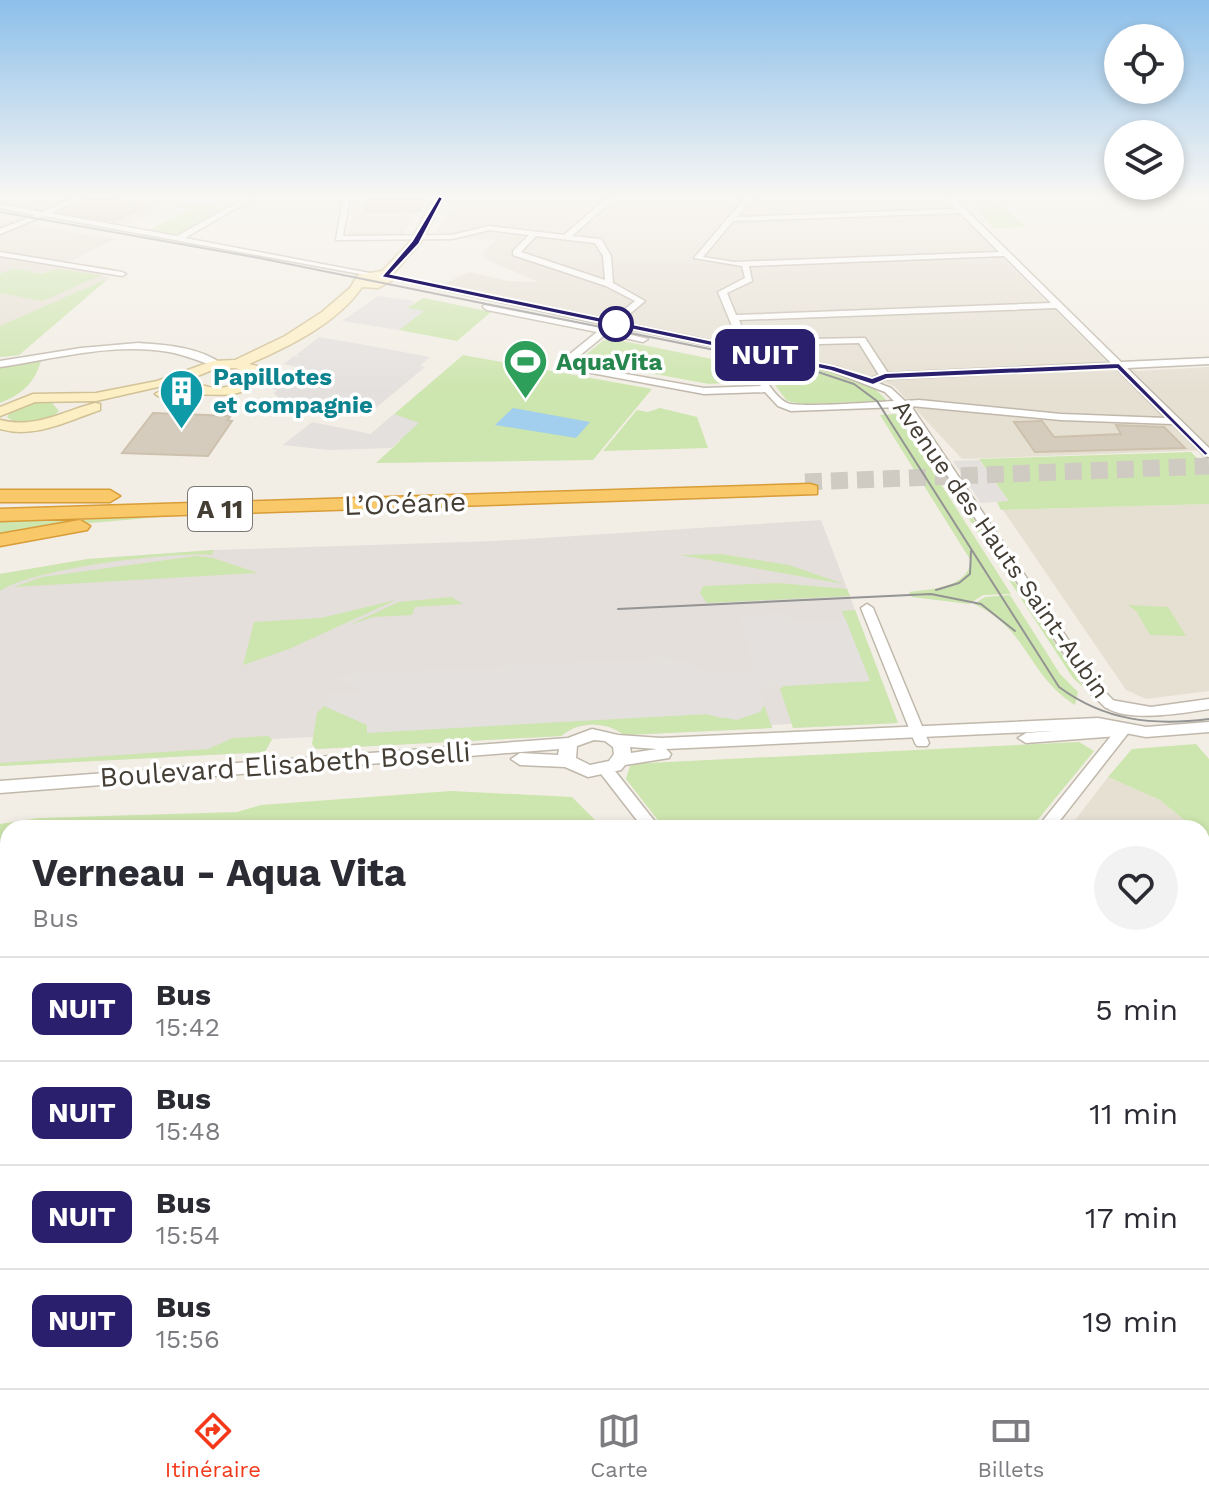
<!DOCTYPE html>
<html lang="fr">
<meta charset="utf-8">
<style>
body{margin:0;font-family:"Work Sans",sans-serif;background:#f2f2f3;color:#2b2b33;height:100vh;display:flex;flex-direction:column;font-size:30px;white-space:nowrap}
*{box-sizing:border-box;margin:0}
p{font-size:26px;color:#7c7c81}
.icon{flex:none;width:44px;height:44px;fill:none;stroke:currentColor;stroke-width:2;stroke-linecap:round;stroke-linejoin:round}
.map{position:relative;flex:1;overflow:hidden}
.drawer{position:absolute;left:0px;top:820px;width:1210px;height:568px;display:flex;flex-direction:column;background:#fff;border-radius:24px 24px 0 0;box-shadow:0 4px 12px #0003}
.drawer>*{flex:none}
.badge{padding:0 16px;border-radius:12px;font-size:28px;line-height:52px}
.tools{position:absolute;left:1104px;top:24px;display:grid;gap:16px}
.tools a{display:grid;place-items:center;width:80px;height:80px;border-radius:50%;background:#fff;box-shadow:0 4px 12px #0003;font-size:40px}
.map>.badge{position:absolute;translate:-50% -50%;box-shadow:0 0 0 4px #fff}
.round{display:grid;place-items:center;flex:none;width:84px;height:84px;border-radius:42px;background:#f2f2f3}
.headline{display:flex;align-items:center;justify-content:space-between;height:136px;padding:0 32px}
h1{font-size:38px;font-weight:700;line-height:60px}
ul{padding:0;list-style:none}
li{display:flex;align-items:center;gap:24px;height:104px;padding:0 32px;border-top:2px solid #e1e1e2}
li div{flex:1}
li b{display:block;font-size:30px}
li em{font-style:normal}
li .badge{min-width:88px;font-weight:700;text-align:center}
.dock{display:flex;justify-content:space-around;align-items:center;height:112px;border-top:2px solid #e1e1e2;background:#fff;font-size:22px;color:#7c7c81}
.dock a{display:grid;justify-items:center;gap:4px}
.dock .current{color:#f3391a}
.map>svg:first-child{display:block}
.residential{fill:#e6e0d3}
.industrial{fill:#e4dfda}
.green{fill:#cde5ae}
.parking{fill:#e3e0dd}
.water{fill:#a2cfee}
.building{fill:#d6ccbd;stroke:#cdc1ae;stroke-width:2}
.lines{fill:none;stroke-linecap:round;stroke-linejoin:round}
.motorway-tunnel{stroke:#cfcbc2;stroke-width:17;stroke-dasharray:17 9;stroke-linecap:butt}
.minor-casing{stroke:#c0b8ab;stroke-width:3}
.tertiary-casing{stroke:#c0b8ab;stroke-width:3}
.secondary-casing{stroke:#d1c196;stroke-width:3}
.motorway-casing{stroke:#d89c38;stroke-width:3}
.minor{fill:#fff;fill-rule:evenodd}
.tertiary{fill:#fff;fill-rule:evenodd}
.secondary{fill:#fdefc4;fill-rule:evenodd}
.motorway{fill:#f9c868;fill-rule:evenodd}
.tram{stroke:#949494;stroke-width:2}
.line{fill:#291f6c;stroke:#fff;stroke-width:2}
.stop-dot{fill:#fff;stroke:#291f6c;stroke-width:4}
.labels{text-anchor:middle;stroke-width:7;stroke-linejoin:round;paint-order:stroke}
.far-leisure-label{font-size:24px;font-weight:bold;fill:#27864d;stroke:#fff;text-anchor:start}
.far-culture-label{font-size:24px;font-weight:bold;fill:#0d838f;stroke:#fff;text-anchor:start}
.far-street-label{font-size:24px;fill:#443e35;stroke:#fff}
.shield{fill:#fff;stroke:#7c7872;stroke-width:2}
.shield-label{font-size:26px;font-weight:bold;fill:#443e35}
.street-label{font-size:28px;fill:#443e35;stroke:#fff}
</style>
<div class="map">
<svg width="1209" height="1388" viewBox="0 0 1209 1388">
<rect width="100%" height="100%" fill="#f2eee5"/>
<!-- residential -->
<path class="residential" d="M 0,198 L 166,198 L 159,202 L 162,206 L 127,225 L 0,203 Z
M 456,198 L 943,198 L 1107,362 L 1138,371 L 1209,367 L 1209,450 L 962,459 L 894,386 L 853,371 L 444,284 L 469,272 L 508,281 L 539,282 L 485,259 L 483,252 L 496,240 L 434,235 Z
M 356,200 L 420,199 L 424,200 L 403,235 L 352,237 L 348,235 Z
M 0,219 L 115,239 L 69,262 L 117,269 L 102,275 L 109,278 L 19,355 L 0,357 Z
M 1209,504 L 1209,691 L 1146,699 L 1126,690 L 1003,510 Z
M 1108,777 L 1160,800 L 1194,828 L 1069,828 Z"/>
<!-- industrial -->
<path class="industrial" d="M 821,520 L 898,723 L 793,728 L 792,724 L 772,725 L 772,728 L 625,735 L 610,727 L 592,724 L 573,728 L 561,736 L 316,749 L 313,737 L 272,739 L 265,752 L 0,766 L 0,574 L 88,559 L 214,550 L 496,541 Z"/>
<!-- green -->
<path class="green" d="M 200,204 L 227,208 L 182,235 L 149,230 L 190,209 L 164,205 Z
M 1003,206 L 1026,227 L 995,228 L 973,207 Z
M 14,268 L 41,274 L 57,269 L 101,275 L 43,301 L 0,293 L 0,274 Z
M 109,278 L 19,355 L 0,357 L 0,326 Z
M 424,298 L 491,312 L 457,341 L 399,330 L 423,311 L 406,308 Z
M 613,339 L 742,365 L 753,381 L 709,384 L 579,360 L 604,340 Z
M 463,355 L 652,389 L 593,460 L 376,463 L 401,440 L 371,434 Z
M 773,359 C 810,366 862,370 887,401 L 803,404 L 787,401 L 766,373 Z
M 41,361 C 34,384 22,394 0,403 L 0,366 Z
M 29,403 L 52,403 L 59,411 C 47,423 21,429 7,417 L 13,409 Z
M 660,408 L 697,417 L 708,448 L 603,451 L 637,410 L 648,412 Z
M 896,414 L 1011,594 L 983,595 L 969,604 L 912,597 L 909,592 C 932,589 967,588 971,561 L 880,415 Z
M 902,416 L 906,416 L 1084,688 L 1073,678 Z
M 1191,452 L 1209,470 L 1209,504 L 1001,510 L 997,502 L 1008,500 L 979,459 Z
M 159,517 L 68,525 L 0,538 L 0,522 Z
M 214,550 L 212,555 C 171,551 31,569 0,591 L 0,574 L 88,559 Z
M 721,554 L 789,565 L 844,584 L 680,555 Z
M 196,556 L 213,558 L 258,573 L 14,587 L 42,577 Z
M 778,583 L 847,589 L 850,596 L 707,603 L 700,593 L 703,586 Z
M 1010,595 L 1060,674 L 1078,692 L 1075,705 C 1027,675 1028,628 974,604 L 985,597 Z
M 451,597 L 463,604 L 415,607 L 412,615 L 373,617 L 349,625 L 399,602 Z
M 396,600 L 289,649 L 243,665 L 254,622 L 321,618 Z
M 1128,605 L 1168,607 L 1186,636 L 1150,635 L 1136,611 Z
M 855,610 L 898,723 L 793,728 L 780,689 L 784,686 L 869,681 L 842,611 Z
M 764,705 L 772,728 L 624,735 C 605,721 579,721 561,736 L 316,749 L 312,744 L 317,713 L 324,706 L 368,725 L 367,732 L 706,714 L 721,718 L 760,712 Z
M 268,736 L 272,739 L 265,752 L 0,766 L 0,763 L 208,749 L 233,738 Z
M 1079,742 L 1094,751 L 1031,828 L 664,828 L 626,779 L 630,766 L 648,758 L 648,763 Z
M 1196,744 L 1209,759 L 1209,841 L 1202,835 L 1202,828 L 1194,828 L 1160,800 L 1108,777 L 1132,749 Z
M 451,791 L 572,797 L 603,828 L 8,828 L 8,1380 L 1133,1380 L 1142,1388 L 0,1388 L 0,824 L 39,818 L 237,812 L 261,805 Z
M 1209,864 L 1209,1378 L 1202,1370 L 1202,867 Z"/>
<!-- parking -->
<path class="parking" d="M 378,296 L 415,301 L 407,308 L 424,311 L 399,330 L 342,321 Z
M 319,337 L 349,342 L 430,357 L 420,366 L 425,367 L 371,412 L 354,415 L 350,415 L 353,411 L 346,414 L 334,412 L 338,408 L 332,411 L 302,406 L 305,402 L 299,405 L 279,399 L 274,393 L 277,390 L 271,389 L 282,380 L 290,381 L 284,379 L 297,369 L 305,369 L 284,364 L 294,356 L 301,357 L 296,355 Z
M 394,414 L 419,423 L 391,448 L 329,450 L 283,445 L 312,422 L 371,434 Z
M 979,460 L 1007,499 L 1008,501 L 981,503 L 953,461 Z
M 787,613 L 790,620 L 845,618 L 870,681 L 760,687 L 764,705 L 760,712 L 737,720 L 706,714 L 367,733 L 367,725 L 324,706 L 328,693 L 362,691 L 328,675 L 670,657 L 714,672 L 754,671 L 738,615 Z
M 100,1380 L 831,1380 L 839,1388 L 105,1388 Z"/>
<!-- water -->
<path class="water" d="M 513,408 L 590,422 L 576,438 L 495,425 Z"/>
<!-- building -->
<path class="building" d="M 96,198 L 148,205 L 114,221 L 65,213 Z
M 424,198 L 420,211 L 366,212 L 366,200 Z
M 153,413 L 231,416 L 227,420 L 232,421 L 208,456 L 122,453 Z
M 1042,421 L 1054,437 L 1121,434 L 1116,425 L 1164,427 L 1185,448 L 1035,452 L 1014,422 Z"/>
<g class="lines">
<!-- motorway-tunnel -->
<path class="motorway-tunnel" d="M 805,482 L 1209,466"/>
<defs>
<path id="minor" d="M 74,198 L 84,198 L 51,213 L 177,236 L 245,198 L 254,198 L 185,238 L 375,274 L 371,276 L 44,216 L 0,234 L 0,229 L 35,215 L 0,208 L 0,204 L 42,212 Z
M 343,198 L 350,198 L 343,236 L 452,235 L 489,226 L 564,235 L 607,198 L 615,198 L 572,236 L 601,239 L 611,256 L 613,283 L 645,301 L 620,322 L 737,346 L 739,343 L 718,292 L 745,278 L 742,266 L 694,258 L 745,198 L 752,198 L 737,217 L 956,209 L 946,198 L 954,198 L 1121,362 L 1209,358 L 1209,364 L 1127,368 L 1209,448 L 1209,457 L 1205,456 L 1173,424 L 1061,420 L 911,406 L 1100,687 L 1118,705 L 1116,708 L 1106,708 L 1090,693 L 907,414 L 900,407 L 791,411 L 778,406 L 765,392 L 704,394 L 570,369 L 563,360 L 565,358 L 597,332 L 487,310 L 483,307 L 484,305 L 602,328 L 606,325 L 384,277 L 388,275 L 611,320 L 635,301 L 606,286 L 513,255 L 513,251 L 529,235 L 489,230 L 452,239 L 336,240 ZM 960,213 L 999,252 L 734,262 L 703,257 L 733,221 ZM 536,236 L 595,243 L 603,256 L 605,280 L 521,252 ZM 1004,256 L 1051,303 L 736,315 L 727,293 L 752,281 L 749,266 ZM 1056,308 L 1111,363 L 888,373 L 865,338 L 747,340 L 739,320 ZM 615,326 L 831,371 L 885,392 L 894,401 C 876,402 798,408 787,403 C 763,390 763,354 727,355 L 727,359 L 748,369 L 761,386 L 704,388 L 576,365 L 573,361 L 606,334 L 643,342 L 648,339 L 611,330 ZM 859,343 L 879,375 L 869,379 L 837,367 L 745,348 L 747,346 ZM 1116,368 L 1166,418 L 1061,414 L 919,400 L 905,401 L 891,388 L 878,383 L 887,379 Z
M 0,252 L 122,272 L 126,274 L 122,276 L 0,256 Z
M 867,604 L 873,608 L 929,743 L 927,746 L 917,746 L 915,743 L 861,608 Z
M 1124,724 L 1131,729 L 1129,732 L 1054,828 L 1037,828 L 1119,726 Z
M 606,765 L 611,766 L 660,828 L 643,828 L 598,770 Z
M 1202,1372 L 1209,1379 L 1209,1388 L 1185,1388 L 1181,1380 L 1202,1380 Z"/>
<path id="tertiary" d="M 138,343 C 167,345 199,347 222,364 L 217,367 C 201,362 186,355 169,352 C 114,342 54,359 0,367 L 0,361 L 81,348 Z
M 1209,699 L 1209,709 C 1183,713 1123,724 1103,705 L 1111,700 L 1151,707 Z
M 1098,718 L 1146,727 L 1209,722 L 1209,732 L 1146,737 L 1125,733 L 1118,736 L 1026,743 L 1018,738 L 1026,733 L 1052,731 L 666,749 L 671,754 L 669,758 L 625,765 L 621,770 L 588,777 L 565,767 L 520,765 L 511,759 L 520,753 L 558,755 L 559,749 L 0,793 L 0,781 L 568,738 L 592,729 L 618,735 L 661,738 ZM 594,740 L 605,741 L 613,747 L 614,754 L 609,761 L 590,765 L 576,758 L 577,746 ZM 630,747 L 657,749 L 631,753 Z"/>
<path id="secondary" d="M 434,198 L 444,198 L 421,242 L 392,275 L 393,280 L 378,288 L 362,287 C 338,323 288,347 249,364 L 257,366 L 262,376 C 240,403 220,392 192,395 C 180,396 164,401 155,394 L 162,390 L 185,387 L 180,382 L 96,401 L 35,402 L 0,416 L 0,407 L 33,394 L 96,393 L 157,381 L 213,361 L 235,360 L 285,336 L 322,312 L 350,288 L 358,275 L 382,271 L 411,241 ZM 236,368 L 248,375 C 229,392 209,391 190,379 L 215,369 Z
M 95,403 L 100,404 L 100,410 C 67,421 35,439 0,429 L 0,420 C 35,429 61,412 95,403 Z"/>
<path id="motorway" d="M 810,484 L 817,486 L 817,494 L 0,521 L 0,509 Z
M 0,490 L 110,490 L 120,496 L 110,502 L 0,502 Z
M 80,520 L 90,526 L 87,530 L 0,546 L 0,534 Z"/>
</defs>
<!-- minor casing -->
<use href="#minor" class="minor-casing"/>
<!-- tertiary casing -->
<use href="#tertiary" class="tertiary-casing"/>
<!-- secondary casing -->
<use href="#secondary" class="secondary-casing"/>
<!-- motorway casing -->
<use href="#motorway" class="motorway-casing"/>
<!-- minor -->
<use href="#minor" class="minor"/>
<!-- tertiary -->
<use href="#tertiary" class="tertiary"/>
<!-- secondary -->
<use href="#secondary" class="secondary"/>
<!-- motorway -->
<use href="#motorway" class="motorway"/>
<!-- tram -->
<path class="tram" d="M 0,212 L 259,258 L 809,369 L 854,384 L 877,401 L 1059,687 C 1105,721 1153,726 1209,719
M 936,590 L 959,583 L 970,574 L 971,551
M 618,609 L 931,594 L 981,604 L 1015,631"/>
</g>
<!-- sky -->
<linearGradient id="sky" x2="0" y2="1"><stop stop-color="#8cbfea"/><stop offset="0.5" stop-color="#f9f7f3"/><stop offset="1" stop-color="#f9f7f3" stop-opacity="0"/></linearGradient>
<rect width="1209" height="393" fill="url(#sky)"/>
<!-- line -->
<path class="line" d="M 439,196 L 443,198 L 419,244 L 391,274 L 834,366 L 872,378 L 885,373 L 1119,363 L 1209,454 L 1205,456 L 1117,369 L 887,379 L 873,385 L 831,371 L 381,277 L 412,241 Z"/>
<!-- icons -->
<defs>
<symbol id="stadium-pin" viewBox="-11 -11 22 30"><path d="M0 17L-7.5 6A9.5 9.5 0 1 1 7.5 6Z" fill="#2e9e5b" stroke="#fff"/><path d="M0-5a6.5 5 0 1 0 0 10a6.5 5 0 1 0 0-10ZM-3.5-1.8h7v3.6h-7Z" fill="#fff"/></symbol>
<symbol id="building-pin" viewBox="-11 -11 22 30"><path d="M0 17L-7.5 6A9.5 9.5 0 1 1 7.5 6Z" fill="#0f9aa8" stroke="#fff"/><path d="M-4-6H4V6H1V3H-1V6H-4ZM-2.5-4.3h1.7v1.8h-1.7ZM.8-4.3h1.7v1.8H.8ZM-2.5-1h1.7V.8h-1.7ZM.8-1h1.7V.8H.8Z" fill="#fff"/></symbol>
</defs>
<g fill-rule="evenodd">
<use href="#stadium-pin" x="500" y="336" width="51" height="69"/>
<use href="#building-pin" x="156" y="366" width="51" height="69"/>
</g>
<!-- markers -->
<circle class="stop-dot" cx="616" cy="324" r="16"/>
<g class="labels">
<!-- far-leisure labels -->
<g class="far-leisure-label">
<text x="556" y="370">AquaVita</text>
</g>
<!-- far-culture labels -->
<g class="far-culture-label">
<text x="213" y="385">Papillotes<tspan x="213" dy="28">et compagnie</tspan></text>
</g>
<!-- far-street labels -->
<g class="far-street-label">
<text transform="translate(1001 549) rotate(55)" y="8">Avenue des Hauts Saint-Aubin</text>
</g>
<!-- shield labels -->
<rect class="shield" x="188" y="487" width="64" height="44" rx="6"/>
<g class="shield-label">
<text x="220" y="518">A 11</text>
</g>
<!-- street labels -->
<g class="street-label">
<text transform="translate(405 503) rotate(-2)" y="10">L’Océane</text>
<text transform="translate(285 764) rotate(-4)" y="10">Boulevard Elisabeth Boselli</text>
</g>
</g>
</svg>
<div class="tools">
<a><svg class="icon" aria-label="locate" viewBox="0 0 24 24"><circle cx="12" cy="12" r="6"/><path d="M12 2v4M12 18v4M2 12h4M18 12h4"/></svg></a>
<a><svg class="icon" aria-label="layers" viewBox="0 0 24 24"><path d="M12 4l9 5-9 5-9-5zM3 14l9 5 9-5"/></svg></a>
</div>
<b class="badge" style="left:765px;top:355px;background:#291f6c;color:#fff">NUIT</b>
<section class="drawer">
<div class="headline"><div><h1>Verneau - Aqua Vita</h1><p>Bus</p></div><a class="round"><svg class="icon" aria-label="heart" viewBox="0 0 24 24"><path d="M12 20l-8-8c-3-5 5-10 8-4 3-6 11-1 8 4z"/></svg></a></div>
<ul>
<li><span class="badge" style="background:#291f6c;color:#fff">NUIT</span><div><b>Bus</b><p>15:42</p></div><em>5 min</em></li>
<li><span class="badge" style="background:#291f6c;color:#fff">NUIT</span><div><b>Bus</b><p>15:48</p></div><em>11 min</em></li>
<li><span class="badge" style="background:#291f6c;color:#fff">NUIT</span><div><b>Bus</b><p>15:54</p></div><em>17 min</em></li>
<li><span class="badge" style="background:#291f6c;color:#fff">NUIT</span><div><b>Bus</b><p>15:56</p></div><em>19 min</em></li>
</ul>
</section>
</div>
<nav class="dock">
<a class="current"><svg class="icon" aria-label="directions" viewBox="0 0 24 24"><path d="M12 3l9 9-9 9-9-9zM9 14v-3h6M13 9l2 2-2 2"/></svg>Itinéraire</a>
<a><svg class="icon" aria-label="map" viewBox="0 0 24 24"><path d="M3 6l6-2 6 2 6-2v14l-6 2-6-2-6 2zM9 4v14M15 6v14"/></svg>Carte</a>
<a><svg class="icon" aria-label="tickets" viewBox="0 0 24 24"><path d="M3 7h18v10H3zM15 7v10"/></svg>Billets</a>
</nav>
